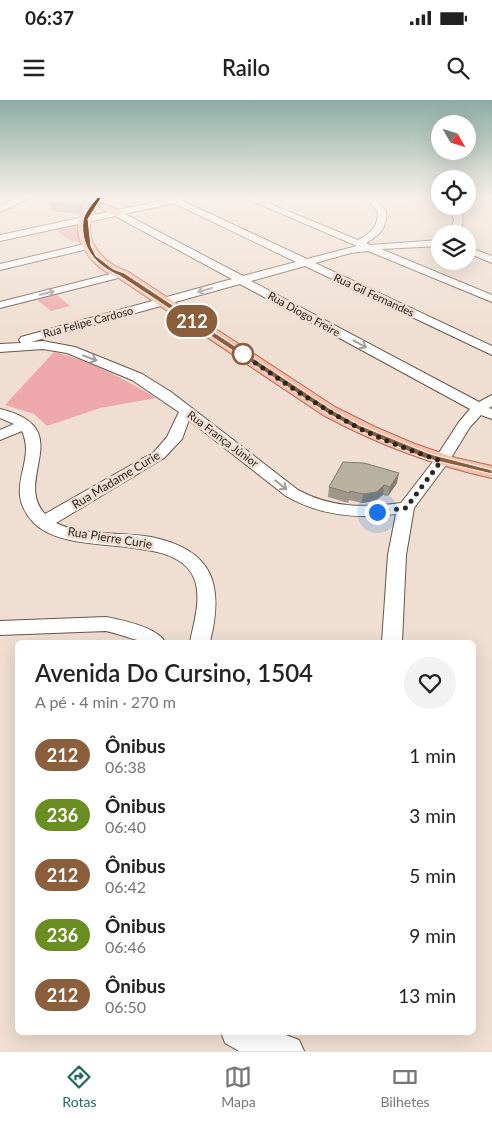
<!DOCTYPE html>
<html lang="pt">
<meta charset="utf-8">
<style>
body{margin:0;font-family:Lato,sans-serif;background:#f2f2f2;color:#222;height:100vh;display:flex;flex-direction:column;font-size:19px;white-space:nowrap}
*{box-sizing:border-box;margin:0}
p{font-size:16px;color:#767676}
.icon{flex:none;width:28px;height:28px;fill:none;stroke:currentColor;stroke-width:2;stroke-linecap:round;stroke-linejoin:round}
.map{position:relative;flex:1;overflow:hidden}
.sheet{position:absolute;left:15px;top:540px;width:461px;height:395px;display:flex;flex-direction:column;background:#fff;border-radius:8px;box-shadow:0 5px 20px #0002}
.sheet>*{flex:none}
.badge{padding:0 10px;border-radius:16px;font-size:18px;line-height:32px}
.needle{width:32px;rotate:129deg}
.buttons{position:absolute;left:431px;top:15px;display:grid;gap:10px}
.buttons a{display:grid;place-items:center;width:45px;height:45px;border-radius:50%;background:#fff;box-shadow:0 5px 20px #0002;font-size:25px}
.you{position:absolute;width:25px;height:25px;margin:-12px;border:4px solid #fff;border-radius:50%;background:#1a73e8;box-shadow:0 0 0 8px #1a73e833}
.map>.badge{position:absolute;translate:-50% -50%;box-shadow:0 0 0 2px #fff}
.round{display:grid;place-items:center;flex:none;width:52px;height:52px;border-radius:26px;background:#f2f2f2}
.headline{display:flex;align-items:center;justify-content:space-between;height:85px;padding:0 20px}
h1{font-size:24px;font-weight:600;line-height:38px}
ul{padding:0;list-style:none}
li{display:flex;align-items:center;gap:15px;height:60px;padding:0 20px}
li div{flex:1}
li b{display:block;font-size:19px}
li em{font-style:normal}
li .badge{min-width:55px;font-weight:700;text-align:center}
.status{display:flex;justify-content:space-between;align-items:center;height:35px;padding:0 25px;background:#fff;direction:ltr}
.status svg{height:14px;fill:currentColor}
header{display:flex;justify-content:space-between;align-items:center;height:65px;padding:0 20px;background:#fff;font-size:22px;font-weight:600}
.menu{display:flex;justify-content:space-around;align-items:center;height:70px;border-top:1px solid #e0e0e0;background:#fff;font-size:14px;color:#767676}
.menu a{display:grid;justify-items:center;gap:2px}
.menu .on{color:#246a5f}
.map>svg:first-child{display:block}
.green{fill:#eea8ac}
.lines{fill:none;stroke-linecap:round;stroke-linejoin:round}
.minor-casing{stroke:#65574c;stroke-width:2}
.major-casing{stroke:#ac6d58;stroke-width:2}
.minor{fill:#fff;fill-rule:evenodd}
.major{fill:#f7bfad;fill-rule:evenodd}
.wall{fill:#9f988a}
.shaded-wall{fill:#827c70}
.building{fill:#b9b1a0;stroke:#827c70}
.oneway{stroke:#a09d9b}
.line{fill:#8b5e3c;stroke:#fff}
.walk{stroke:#2b2520;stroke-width:5;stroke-dasharray:0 9}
.stop-dot{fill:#fff;stroke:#8b5e3c;stroke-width:2.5}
.labels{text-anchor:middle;stroke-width:5;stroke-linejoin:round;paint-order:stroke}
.far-street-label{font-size:11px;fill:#2b2520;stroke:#efded1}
.street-label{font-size:12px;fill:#2b2520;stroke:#efded1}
</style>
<div class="status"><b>06:37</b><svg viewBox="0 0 49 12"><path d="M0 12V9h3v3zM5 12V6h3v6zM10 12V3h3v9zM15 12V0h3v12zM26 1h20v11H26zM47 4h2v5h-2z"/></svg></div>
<header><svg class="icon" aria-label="menu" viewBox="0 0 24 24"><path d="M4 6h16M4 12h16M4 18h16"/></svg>Railo<svg class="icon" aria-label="search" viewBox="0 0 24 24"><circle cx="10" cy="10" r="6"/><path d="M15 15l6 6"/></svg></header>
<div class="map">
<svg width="492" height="951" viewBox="0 0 492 951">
<rect width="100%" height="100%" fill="#efded1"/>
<!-- green -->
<path class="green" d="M 78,124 L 81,142 C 72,144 62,135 55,129 Z
M 57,195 L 70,206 L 51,211 L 37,200 Z
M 54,252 C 91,261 123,278 156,298 L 100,308 L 47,326 L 34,314 L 5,305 Z"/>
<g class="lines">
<defs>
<path id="minor" d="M 19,98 L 30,98 L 0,112 L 0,106 Z
M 173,98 L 188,98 L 183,101 L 307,159 L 357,146 L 245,98 L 256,98 L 358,140 C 371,133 378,127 378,112 L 367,100 L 374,98 L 386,111 C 388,127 379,136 366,143 L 370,145 L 440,140 L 440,146 L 381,149 L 492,195 L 492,202 L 368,151 L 351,153 L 315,163 L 492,246 L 492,255 L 305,166 L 251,181 L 479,302 L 492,295 L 492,306 L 489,308 L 492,309 L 492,319 L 481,315 L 470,327 L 449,361 L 414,408 L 406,455 L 402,542 L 382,542 L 388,455 L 396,414 C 357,419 321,416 286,396 L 189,320 L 182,339 L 164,358 L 56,423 C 86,437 119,431 151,437 C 214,450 224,485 210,542 L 190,542 C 194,522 202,498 194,478 C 174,430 68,460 33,422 C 2,388 37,364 22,331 L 0,340 L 0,330 L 14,324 L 0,318 L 0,309 C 79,328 12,379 45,414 L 154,352 L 167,337 L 179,312 L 132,280 L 67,253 L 43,249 L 0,252 L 0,244 L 21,243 L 19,240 L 21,237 L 232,179 L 115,116 L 0,141 L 0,135 ZM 174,103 L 296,162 L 243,176 L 125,114 ZM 240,184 L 470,309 L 459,322 L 435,359 L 401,403 C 364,408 331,408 298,390 L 171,292 L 142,274 L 75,247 L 43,241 L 31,242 Z
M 449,106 L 458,106 C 464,116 464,123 459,134 L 449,134 L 454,120 Z
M 89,143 L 94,146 L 92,148 L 0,170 L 0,164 Z
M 468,147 L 492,156 L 492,163 L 468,153 Z
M 122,171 L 127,174 L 126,176 L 0,208 L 0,202 Z
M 106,517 C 122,520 157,527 165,542 C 141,545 129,536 106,531 L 0,535 L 0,521 Z
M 221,932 L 278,932 L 299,940 L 304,951 L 239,951 L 225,943 Z"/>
<path id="major" d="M 94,98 L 104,98 C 100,104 94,111 92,118 C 83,142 106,165 127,171 L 335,307 L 375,327 L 415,344 L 456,358 L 492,366 L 492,378 C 432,365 377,344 323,315 L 117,177 C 96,170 71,143 80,118 C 83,111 89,104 94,98 Z
M 104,104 L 121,111 L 123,113 L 117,116 L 100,109 L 99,107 L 100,105 Z"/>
</defs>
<!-- minor casing -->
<use href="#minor" class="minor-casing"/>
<!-- major casing -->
<use href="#major" class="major-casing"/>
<!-- minor -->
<use href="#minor" class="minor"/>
<!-- major -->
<use href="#major" class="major"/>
</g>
<!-- wall -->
<path class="wall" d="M 88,100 L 80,114 L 52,111 L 50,103 Z
M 397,383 L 388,396 L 383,395 L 375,401 L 362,403 L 349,400 L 348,403 L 328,397 L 329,387 Z"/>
<!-- shaded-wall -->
<path class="shaded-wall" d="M 83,98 L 87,98 L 88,100 L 80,114 L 79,105 Z
M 399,373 L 397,383 L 388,396 L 390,387 Z
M 384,385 L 383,395 L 375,401 L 362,403 L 363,394 Z"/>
<!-- building -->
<path class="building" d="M 54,98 L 83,98 L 79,105 L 50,103 Z
M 343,362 L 364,363 L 399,373 L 390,387 L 384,385 L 377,392 L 363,394 L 350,391 L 350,393 L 329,387 Z"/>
<!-- one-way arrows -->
<defs><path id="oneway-shaft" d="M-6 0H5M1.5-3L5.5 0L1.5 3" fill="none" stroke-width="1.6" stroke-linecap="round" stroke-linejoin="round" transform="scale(1.25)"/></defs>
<g class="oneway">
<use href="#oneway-shaft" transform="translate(205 190) rotate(164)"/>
<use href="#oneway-shaft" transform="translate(47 193) rotate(-14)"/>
<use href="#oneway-shaft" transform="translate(360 244) rotate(29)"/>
<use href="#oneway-shaft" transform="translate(90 258) rotate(21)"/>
<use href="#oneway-shaft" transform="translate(281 385) rotate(39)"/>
</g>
<!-- sky -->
<linearGradient id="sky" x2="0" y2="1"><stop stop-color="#8baca3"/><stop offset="0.42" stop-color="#f8f0ea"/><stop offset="1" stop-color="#f8f0ea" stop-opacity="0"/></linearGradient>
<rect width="492" height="231" fill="url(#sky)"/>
<!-- line -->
<path class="line" d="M 98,97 L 101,98 L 88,119 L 91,146 L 96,156 L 113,169 L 124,173 L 332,310 L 359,325 L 430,354 L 492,370 L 492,374 L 424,358 L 354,328 L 327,313 L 120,176 C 96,166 80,147 83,121 C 84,113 93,103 98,97 Z"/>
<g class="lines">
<!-- walk -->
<path class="walk" d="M 243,254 L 238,251 C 276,277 314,304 355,326 C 382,340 412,351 441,361 L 406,408 L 377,412"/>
</g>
<!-- markers -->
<circle class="stop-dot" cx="243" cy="254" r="10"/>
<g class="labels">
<!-- far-street labels -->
<g class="far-street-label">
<text transform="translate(374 195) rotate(25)" y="4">Rua Gil Fernandes</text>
<text transform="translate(304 214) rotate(29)" y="4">Rua Diogo Freire</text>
<text transform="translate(88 222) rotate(-15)" y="4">Rua Felipe Cardoso</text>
<text transform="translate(223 339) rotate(37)" y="4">Rua França Júnior</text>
</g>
<!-- street labels -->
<g class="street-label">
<text transform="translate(116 380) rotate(-31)" y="4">Rua Madame Curie</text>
<text transform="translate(110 438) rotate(9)" y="4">Rua Pierre Curie</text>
</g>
</g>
</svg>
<div class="buttons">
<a><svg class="needle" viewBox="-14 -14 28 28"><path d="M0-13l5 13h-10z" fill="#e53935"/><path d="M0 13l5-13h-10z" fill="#767676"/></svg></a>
<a><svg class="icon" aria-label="locate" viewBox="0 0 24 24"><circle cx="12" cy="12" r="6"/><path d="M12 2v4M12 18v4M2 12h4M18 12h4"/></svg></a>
<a><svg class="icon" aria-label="layers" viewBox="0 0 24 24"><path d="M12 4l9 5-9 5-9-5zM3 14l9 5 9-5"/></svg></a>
</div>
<div class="you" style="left:377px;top:412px"></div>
<b class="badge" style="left:192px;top:221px;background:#8b5e3c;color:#fff">212</b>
<section class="sheet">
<div class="headline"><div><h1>Avenida Do Cursino, 1504</h1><p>A pé · 4 min · 270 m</p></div><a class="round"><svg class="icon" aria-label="heart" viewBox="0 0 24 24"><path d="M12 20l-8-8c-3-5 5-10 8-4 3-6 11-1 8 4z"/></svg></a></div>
<ul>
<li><span class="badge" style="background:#8b5e3c;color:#fff">212</span><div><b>Ônibus</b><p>06:38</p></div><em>1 min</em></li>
<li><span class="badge" style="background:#6b8e23;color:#fff">236</span><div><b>Ônibus</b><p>06:40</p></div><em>3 min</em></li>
<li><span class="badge" style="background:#8b5e3c;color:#fff">212</span><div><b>Ônibus</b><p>06:42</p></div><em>5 min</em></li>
<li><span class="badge" style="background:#6b8e23;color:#fff">236</span><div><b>Ônibus</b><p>06:46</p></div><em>9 min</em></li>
<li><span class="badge" style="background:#8b5e3c;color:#fff">212</span><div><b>Ônibus</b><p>06:50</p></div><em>13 min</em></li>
</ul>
</section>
</div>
<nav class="menu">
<a class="on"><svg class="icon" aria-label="directions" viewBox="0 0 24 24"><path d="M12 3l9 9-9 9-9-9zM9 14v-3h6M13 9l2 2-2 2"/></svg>Rotas</a>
<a><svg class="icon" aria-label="map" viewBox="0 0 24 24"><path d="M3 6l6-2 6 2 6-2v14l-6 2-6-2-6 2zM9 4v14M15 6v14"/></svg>Mapa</a>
<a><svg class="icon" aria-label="tickets" viewBox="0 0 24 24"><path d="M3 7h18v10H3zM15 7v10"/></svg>Bilhetes</a>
</nav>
